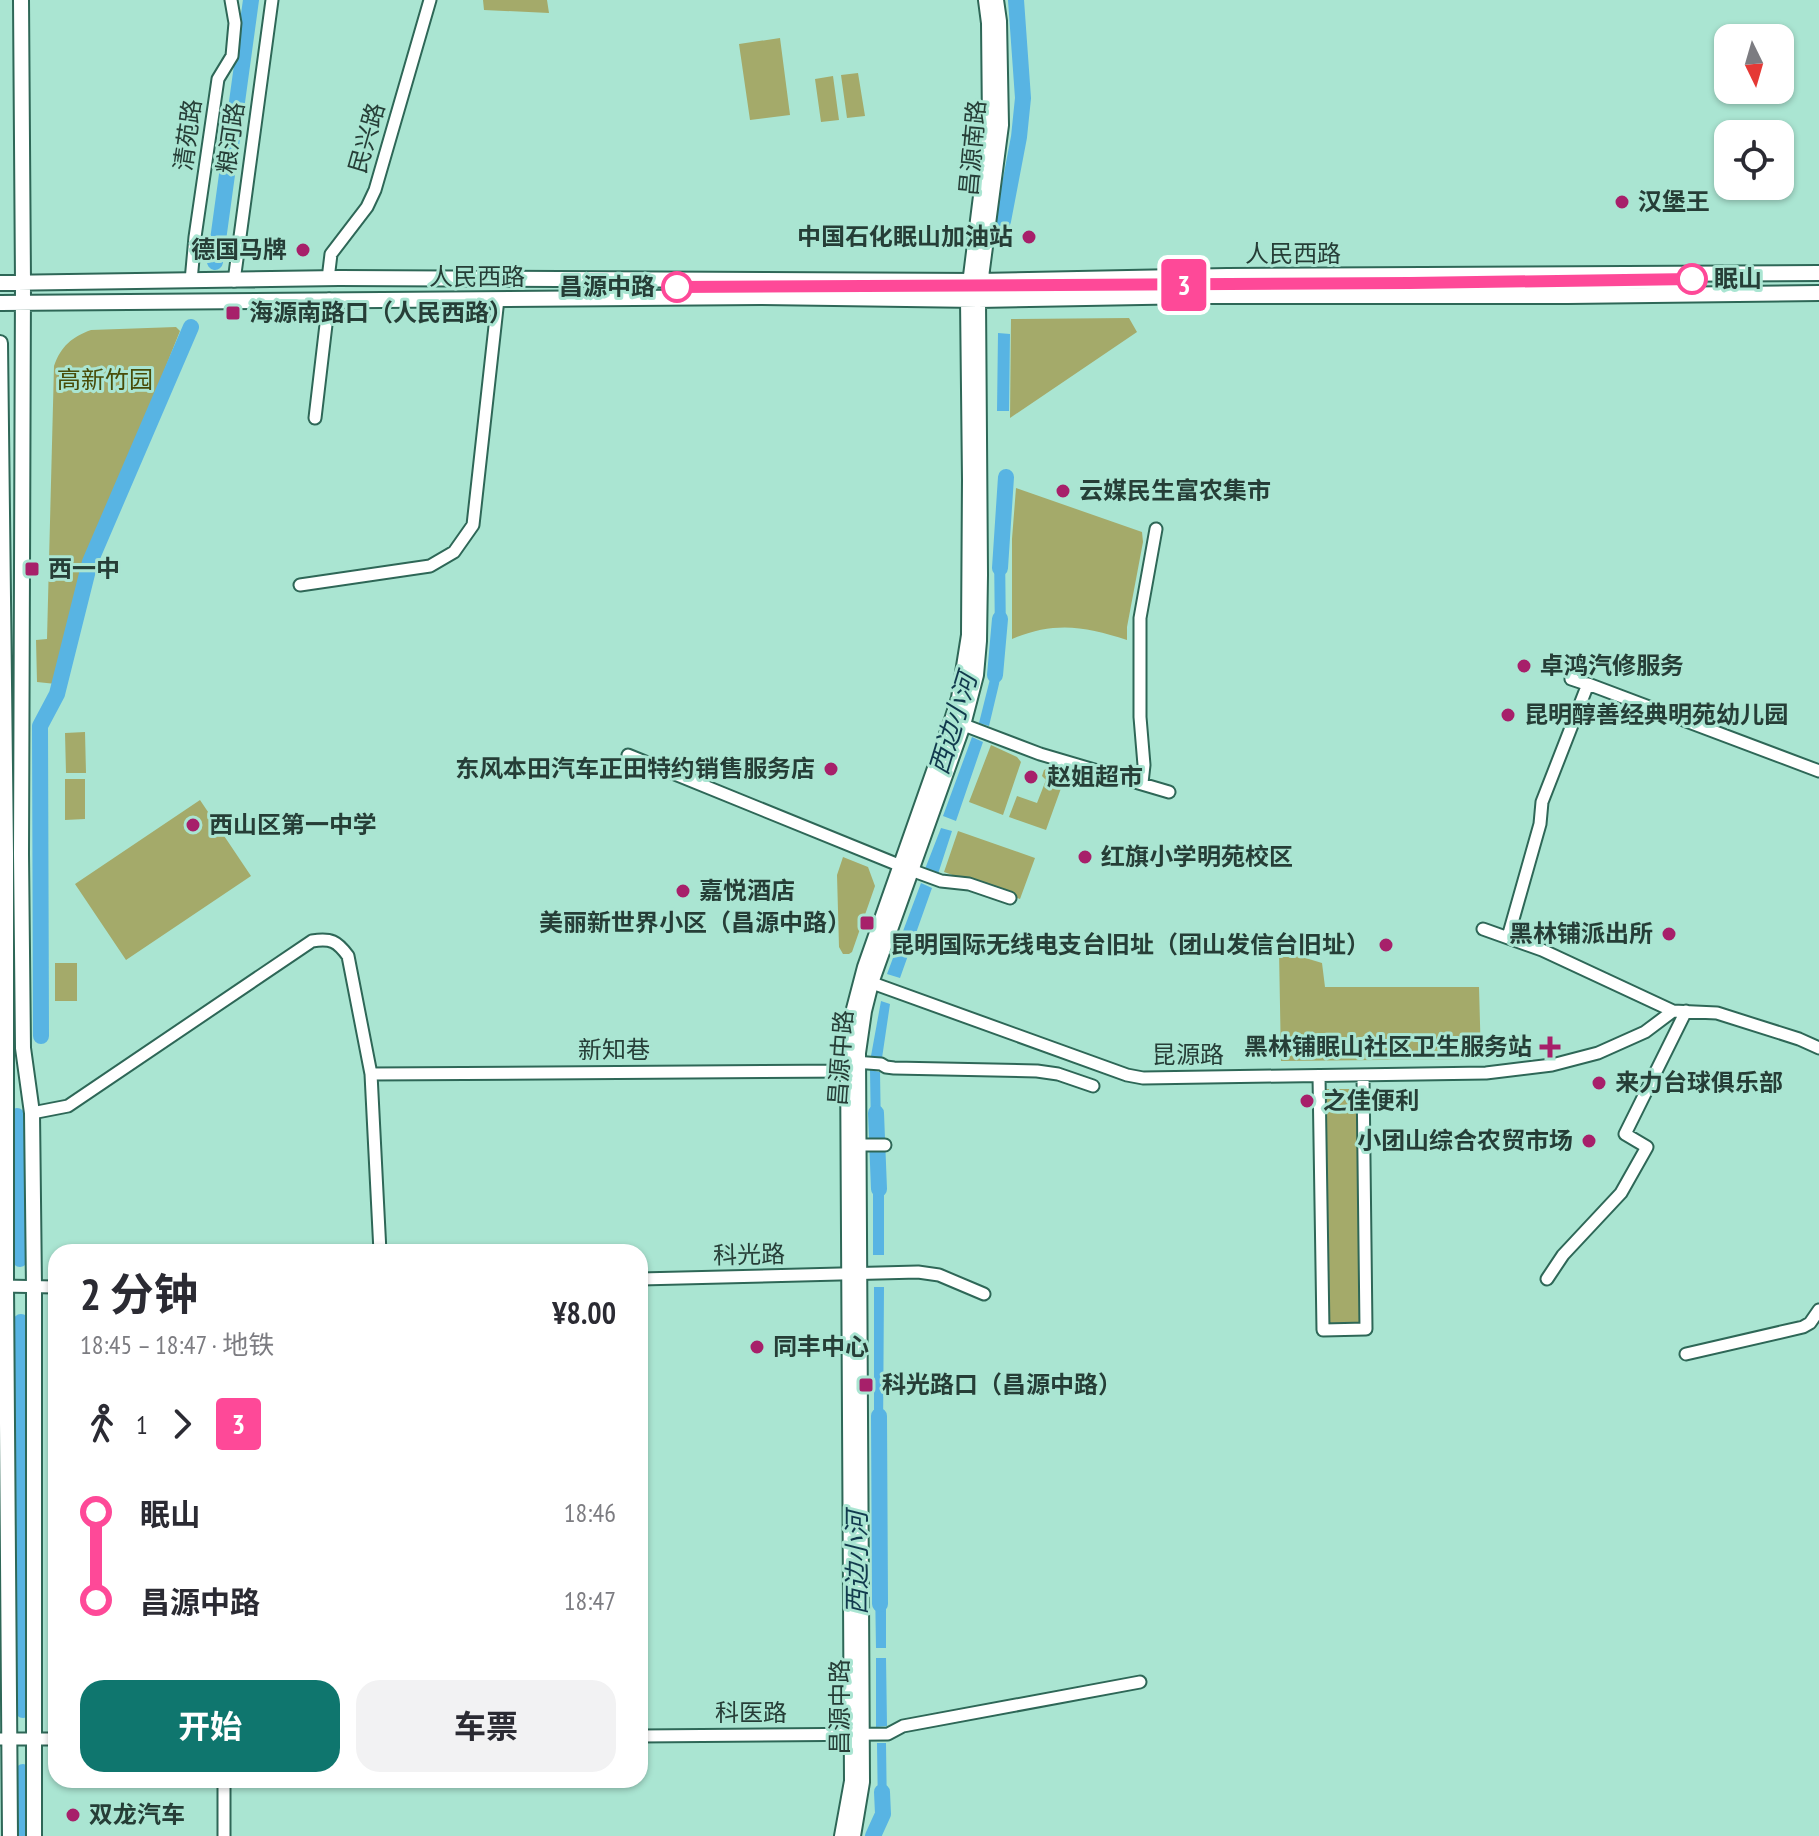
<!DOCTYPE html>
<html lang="zh">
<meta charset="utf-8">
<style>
body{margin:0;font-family:"PT Sans Narrow","Noto Sans SC",sans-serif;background:#f2f2f3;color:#2b2b33;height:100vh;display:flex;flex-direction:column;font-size:30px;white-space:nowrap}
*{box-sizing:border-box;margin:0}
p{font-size:26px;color:#7c7c81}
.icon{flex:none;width:44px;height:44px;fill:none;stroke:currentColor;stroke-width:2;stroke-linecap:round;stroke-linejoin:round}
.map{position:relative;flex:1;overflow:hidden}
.side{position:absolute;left:48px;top:1244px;width:600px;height:544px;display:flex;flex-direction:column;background:#fff;border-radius:24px;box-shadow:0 2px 6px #0004}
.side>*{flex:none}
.badge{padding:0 16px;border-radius:6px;font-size:28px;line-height:52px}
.needle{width:52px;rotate:175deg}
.buttons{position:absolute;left:1714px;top:24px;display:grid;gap:16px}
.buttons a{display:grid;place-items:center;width:80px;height:80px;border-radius:16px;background:#fff;box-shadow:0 2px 6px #0004;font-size:40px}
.map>.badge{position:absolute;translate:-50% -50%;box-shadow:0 0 0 4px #fff}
.legs{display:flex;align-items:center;gap:12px;height:88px;padding:0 32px;font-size:26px}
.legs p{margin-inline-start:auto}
.overview{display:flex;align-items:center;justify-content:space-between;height:136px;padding:0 32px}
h1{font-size:44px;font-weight:700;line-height:60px}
.primary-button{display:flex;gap:16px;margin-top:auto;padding:16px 32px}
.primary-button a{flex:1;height:92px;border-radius:24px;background:#0f766e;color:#fff;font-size:32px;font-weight:700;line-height:92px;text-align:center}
.primary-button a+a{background:#f2f2f3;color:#2b2b33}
ul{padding:0 32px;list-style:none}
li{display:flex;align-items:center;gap:28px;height:88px;font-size:30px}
li i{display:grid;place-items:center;width:12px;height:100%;margin:0 10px;background:currentColor}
li i::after{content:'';width:20px;height:20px;margin:-10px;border:6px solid;border-radius:50%;background:#fff}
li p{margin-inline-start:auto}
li:first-child i{background:linear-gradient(#0000 50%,currentColor 0)}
li:last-child i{background:linear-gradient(currentColor 50%,#0000 0)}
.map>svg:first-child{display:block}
.green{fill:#a4aa6a}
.water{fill:#58b4e3}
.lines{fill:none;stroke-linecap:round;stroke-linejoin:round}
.river{stroke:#58b4e3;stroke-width:16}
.minor-casing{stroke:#2e6757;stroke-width:15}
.major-casing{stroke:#2e6757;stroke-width:18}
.minor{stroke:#fff;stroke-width:11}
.major{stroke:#fff;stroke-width:14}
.line-1-casing{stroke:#fff;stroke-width:18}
.line-1{stroke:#fe4998;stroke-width:12}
.poi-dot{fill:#a7206a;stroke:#aae5d2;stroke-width:3}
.stop-1-dot{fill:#fff;stroke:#fe4998;stroke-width:4}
.labels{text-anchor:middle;stroke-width:6;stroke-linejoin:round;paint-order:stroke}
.street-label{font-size:24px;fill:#263e37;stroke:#aae5d2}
.poi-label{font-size:24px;font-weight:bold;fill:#263e37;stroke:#aae5d2;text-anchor:start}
.stop-label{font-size:24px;font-weight:bold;fill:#263e37;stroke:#aae5d2;text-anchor:start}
.park-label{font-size:24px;fill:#484c09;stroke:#aae5d2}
.water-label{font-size:26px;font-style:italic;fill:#113a4d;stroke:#aae5d2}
</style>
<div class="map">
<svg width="1819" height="1836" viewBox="0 0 1819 1836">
<rect width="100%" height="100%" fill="#aae5d2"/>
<!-- green -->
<path class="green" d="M 483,0 L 547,0 L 549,13 L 484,10 Z
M 780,38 L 790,115 L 750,120 L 739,44 Z
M 858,73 L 865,116 L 847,118 L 841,75 Z
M 833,76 L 839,120 L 821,122 L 815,79 Z
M 1129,318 L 1137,332 L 1010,418 L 1011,319 Z
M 176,327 L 180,331 L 86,566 L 56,684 L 37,682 L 36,640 L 47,639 L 54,366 C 61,346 72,337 91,330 Z
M 1016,488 L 1142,532 L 1143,542 L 1127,627 L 1127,640 C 1085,626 1054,621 1012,639 L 1012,539 Z
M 85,732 L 86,773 L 66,773 L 65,733 Z
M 991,745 L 1017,757 L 1021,762 L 1003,815 L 969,802 Z
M 1050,767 L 1059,771 L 1064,780 L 1046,830 L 1009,817 L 1017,796 L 1037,803 L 1046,780 L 1042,776 L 1044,770 Z
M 65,779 L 85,779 L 85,819 L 65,820 Z
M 200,800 L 251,876 L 126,960 L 75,884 Z
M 958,831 L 1035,858 L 1020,899 L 944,872 Z
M 843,857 L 868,867 L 875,886 L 852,952 L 849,954 L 843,954 L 839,947 L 837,875 Z
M 1279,950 L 1322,963 L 1325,987 L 1479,987 L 1481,1059 L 1281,1061 Z
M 55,963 L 77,963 L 77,1001 L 55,1001 Z
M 1322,1089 L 1357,1089 L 1361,1324 L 1326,1325 Z"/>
<!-- water -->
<path class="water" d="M 998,333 L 1010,334 L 1009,411 L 997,411 Z
M 1012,476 L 1007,533 L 995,533 L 1000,477 Z
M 994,549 L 1005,549 L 1006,639 L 995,640 Z
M 1003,656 L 999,684 L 989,726 L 979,723 L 991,675 L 992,657 Z
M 972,737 L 983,742 L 956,821 L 943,816 Z
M 941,828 L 952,831 L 938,874 L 925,869 Z
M 921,883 L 932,888 L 900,978 L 887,974 Z
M 881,1001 L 890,1004 L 882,1058 L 871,1056 Z
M 870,1070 L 880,1072 L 881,1133 L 871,1133 Z
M 884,1168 L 884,1255 L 873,1255 L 873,1170 Z
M 874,1287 L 884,1287 L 883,1435 L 874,1435 Z
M 873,1451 L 882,1451 L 885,1510 L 876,1510 Z
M 874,1521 L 884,1521 L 885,1574 L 875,1574 Z
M 875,1584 L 886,1584 L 886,1648 L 876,1648 Z
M 876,1658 L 886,1658 L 887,1726 L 876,1727 Z
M 877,1743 L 886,1743 L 887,1815 L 878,1813 Z"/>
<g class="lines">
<!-- river -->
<path class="river" d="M 1003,221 L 1019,137 L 1023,98 L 1016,0
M 215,262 L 251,0
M 1000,568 L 1006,477
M 995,675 L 1000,619
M 41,1036 L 40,726 L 57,694 L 90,562 L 191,327
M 876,1113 L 879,1189
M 17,1116 L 20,1259
M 21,1322 L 23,1710
M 879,1416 L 880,1604
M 22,1836 L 23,1772
M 873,1836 L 883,1814 L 882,1792"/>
<defs>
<path id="minor" d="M 328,279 L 331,254 L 367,207 L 375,190 L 430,0
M 191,281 L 195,237 L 218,79 L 232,56 L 235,23 L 231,0
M 234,281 L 272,0
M 315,418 L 329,299
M 300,585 L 430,566 L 454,552 L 473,525 L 498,299
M 1571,679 L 1589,685 L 1588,684 L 1819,771
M 956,722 L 1040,754 L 1169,792
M 628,755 L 911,870 L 941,881 L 969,884 L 1010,898
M 1142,783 L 1144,765 L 1140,717 L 1140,618 L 1156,529
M 1483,929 L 1542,950 L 1673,1011 L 1717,1013 L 1799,1039 L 1819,1048
M 1508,937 L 1540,824 L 1542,802 L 1588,684
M 864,980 L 1127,1075 L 1143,1078 L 1486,1073 L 1552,1065 L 1598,1053 L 1645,1032 L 1673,1011
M 854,1062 L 881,1064 L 886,1067 L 894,1068 L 1037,1071 L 1058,1074 L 1093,1086
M 371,1074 L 854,1071
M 1319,1076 L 1323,1330 L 1366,1329 L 1363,1076
M 32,1113 L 68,1106 L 312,941 C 331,938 337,941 348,956 L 371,1074 L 380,1252
M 859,1145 L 885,1145
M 640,1279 L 918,1272 L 939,1275 L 984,1294
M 1547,1279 L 1563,1255 L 1621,1193 L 1647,1147 L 1625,1134 L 1686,1011
M 1,1286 L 56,1287
M 1686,1354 L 1803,1327 L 1810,1323 L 1819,1310
M 640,1736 L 888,1734 L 903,1726 L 1140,1682
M 0,1739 L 56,1739
M 224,1780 L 224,1836"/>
<path id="major" d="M 21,0 L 23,283 L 21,854 L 23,1048 L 32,1113 L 34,1287 L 34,1836
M 0,283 L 339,278 L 979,281 L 1227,276 L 1819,273
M 0,303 L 761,297 L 978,300 L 1198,296 L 1568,296 L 1819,293
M 0,343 L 6,853 L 6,1286 L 10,1836
M 842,1836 L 852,1781 L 848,1052 L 854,1009 L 865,967 L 952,720 L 959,698 L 969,635 L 970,480 L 968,300 L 990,124 L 989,23 L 986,0
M 853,1836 L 862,1782 L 858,1053 L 864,1011 L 871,983 L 963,725 L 976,675 L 979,641 L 980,575 L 978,300 L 1001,125 L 999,21 L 996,0"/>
</defs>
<!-- minor casing -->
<use href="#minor" class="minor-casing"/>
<!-- major casing -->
<use href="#major" class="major-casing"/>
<!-- minor -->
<use href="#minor" class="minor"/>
<!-- major -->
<use href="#major" class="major"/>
</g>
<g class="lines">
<defs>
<path id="line-1" d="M 677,287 L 1410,283 L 1692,279"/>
</defs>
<!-- line-1 casing -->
<use href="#line-1" class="line-1-casing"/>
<!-- line-1 -->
<use href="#line-1" class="line-1"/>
</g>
<!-- markers -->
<g class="poi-dot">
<circle cx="1622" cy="202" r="8"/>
<circle cx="1029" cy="237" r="8"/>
<circle cx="303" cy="250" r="8"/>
<rect x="225" y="305" width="16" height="16" rx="4"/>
<circle cx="1063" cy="491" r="8"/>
<rect x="24" y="561" width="16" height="16" rx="4"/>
<circle cx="1524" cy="666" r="8"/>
<circle cx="1508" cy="715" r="8"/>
<circle cx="831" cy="769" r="8"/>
<circle cx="1031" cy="777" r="8"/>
<circle cx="193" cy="825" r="8"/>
<circle cx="1085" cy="857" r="8"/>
<circle cx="683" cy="891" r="8"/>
<rect x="859" y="915" width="16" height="16" rx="4"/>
<circle cx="1669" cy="934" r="8"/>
<circle cx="1386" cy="945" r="8"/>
<path d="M1546 1035h8v8h8v8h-8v8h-8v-8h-8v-8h8z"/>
<circle cx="1599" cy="1083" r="8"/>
<circle cx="1307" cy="1101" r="8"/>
<circle cx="1589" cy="1141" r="8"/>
<circle cx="757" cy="1347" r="8"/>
<rect x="858" y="1377" width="16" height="16" rx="4"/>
<circle cx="73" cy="1815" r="8"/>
</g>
<g class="stop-1-dot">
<circle cx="1692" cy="279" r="14"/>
<circle cx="677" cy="287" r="14"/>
</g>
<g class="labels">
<!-- street labels -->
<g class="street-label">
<text transform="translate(188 135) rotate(-82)" y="8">清苑路</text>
<text transform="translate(231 138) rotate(-82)" y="8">粮河路</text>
<text transform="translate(367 138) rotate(-74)" y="8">民兴路</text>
<text transform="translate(973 148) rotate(-85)" y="8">昌源南路</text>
<text x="1293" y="262">人民西路</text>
<text x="477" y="285">人民西路</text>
<text x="614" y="1058">新知巷</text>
<text x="1188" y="1063">昆源路</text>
<text transform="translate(841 1058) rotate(-86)" y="8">昌源中路</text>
<text transform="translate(749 1255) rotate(-1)" y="8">科光路</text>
<text transform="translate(840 1707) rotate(-90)" y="8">昌源中路</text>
<text x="751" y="1721">科医路</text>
</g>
<!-- poi labels -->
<g class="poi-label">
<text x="1638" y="210">汉堡王</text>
<text x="1013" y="245" text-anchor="end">中国石化眠山加油站</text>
<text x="287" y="258" text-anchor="end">德国马牌</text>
<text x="249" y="321">海源南路口（人民西路）</text>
<text x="1079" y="499">云媒民生富农集市</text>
<text x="48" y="577">西一中</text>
<text x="1540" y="674">卓鸿汽修服务</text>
<text x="1524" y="723">昆明醇善经典明苑幼儿园</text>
<text x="815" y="777" text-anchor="end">东风本田汽车正田特约销售服务店</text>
<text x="1047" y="785">赵姐超市</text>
<text x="209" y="833">西山区第一中学</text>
<text x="1101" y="865">红旗小学明苑校区</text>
<text x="699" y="899">嘉悦酒店</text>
<text x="851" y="931" text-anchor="end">美丽新世界小区（昌源中路）</text>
<text x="1653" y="942" text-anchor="end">黑林铺派出所</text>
<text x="1370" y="953" text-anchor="end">昆明国际无线电支台旧址（团山发信台旧址）</text>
<text x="1532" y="1055" text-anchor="end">黑林铺眠山社区卫生服务站</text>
<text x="1615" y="1091">来力台球俱乐部</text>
<text x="1323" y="1109">之佳便利</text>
<text x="1573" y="1149" text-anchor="end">小团山综合农贸市场</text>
<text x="773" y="1355">同丰中心</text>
<text x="882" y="1393">科光路口（昌源中路）</text>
<text x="89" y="1823">双龙汽车</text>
</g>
<!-- stop labels -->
<g class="stop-label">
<text x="1714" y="287">眠山</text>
<text x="655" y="295" text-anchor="end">昌源中路</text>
</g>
<!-- park labels -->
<g class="park-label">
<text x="105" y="388">高新竹园</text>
</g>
<!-- water labels -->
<g class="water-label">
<text transform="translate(953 724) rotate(-73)" y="9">西边小河</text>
<text transform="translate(857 1563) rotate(-90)" y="9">西边小河</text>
</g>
</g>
</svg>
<div class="buttons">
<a><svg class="needle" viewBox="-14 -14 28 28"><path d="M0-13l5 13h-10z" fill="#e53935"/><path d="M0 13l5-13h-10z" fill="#7c7c81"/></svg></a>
<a><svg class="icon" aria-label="locate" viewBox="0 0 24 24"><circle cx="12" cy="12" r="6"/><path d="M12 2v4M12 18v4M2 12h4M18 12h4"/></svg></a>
</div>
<b class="badge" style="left:1184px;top:285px;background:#fe4998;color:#fff">3</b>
<section class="side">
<div class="overview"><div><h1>2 分钟</h1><p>18:45 – 18:47 · 地铁</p></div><b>¥8.00</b></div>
<div class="legs"><svg class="icon" aria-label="walk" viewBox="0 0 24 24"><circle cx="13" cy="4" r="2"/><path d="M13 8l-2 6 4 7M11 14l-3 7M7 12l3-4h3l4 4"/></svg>1<svg class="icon" aria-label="forward" viewBox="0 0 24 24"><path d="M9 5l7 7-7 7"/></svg><b class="badge" style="background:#fe4998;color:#fff">3</b></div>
<ul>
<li><i style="color:#fe4998"></i><b>眠山</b><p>18:46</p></li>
<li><i style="color:#fe4998"></i><b>昌源中路</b><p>18:47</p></li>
</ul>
<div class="primary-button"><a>开始</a><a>车票</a></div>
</section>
</div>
